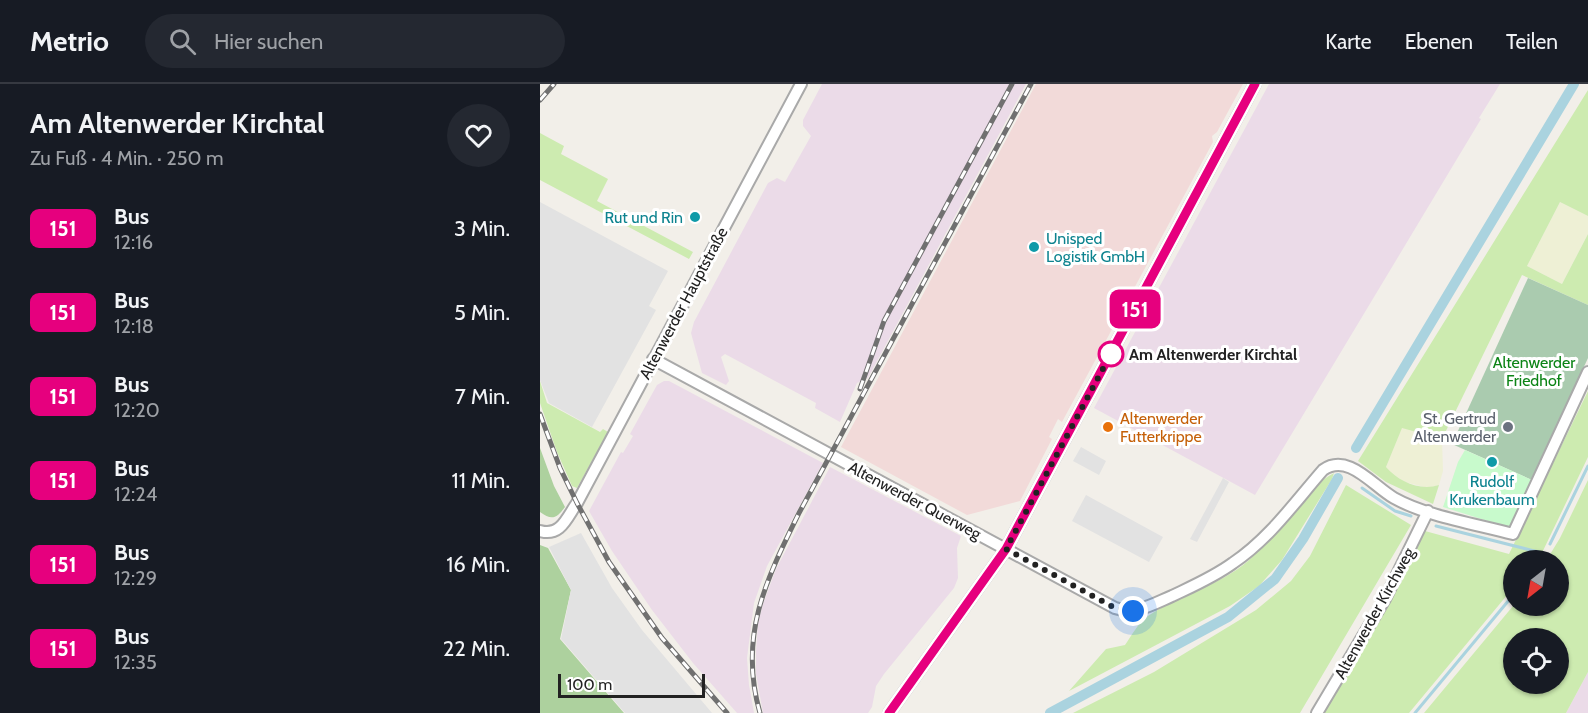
<!DOCTYPE html>
<html lang="de">
<meta charset="utf-8">
<style>
body{margin:0;font-family:Cabin,sans-serif;background:#242831;color:#f1f3f6;height:100vh;display:flex;flex-direction:column;font-size:22px;white-space:nowrap}
*{box-sizing:border-box;margin:0}
p{font-size:20px;color:#9ea1a6}
.icon{flex:none;width:33px;height:33px;fill:none;stroke:currentColor;stroke-width:2;stroke-linecap:round;stroke-linejoin:round}
.map{position:relative;flex:1;overflow:hidden}
.sheet{display:flex;flex-direction:column;background:#171b24;width:540px}
.sheet>*{flex:none}
.badge{padding:0 12px;border-radius:9px;font-size:21px;line-height:39px}
.needle{width:39px;rotate:211deg}
.controls{position:absolute;left:963px;top:466px;display:grid;gap:12px}
.controls a{display:grid;place-items:center;width:66px;height:66px;border-radius:50%;background:#171b24;box-shadow:0 2px 4px #0004;font-size:30px}
.scale{position:absolute;left:18px;bottom:15px;width:147px;box-sizing:border-box;padding-left:6px;border:3px solid #222;border-top:0;font-size:16px;line-height:21px;white-space:nowrap;color:#222;-webkit-text-stroke:4px #fff;paint-order:stroke}
.you{position:absolute;width:30px;height:30px;margin:-15px;border:4px solid #fff;border-radius:50%;background:#1a73e8;box-shadow:0 0 0 9px #1a73e833}
.map>.badge{position:absolute;translate:-50% -50%;box-shadow:0 0 0 3px #fff}
.round{display:grid;place-items:center;flex:none;width:63px;height:63px;border-radius:32px;background:#242831}
.headline{display:flex;align-items:center;justify-content:space-between;height:102px;padding:0 30px}
h1{font-size:28px;font-weight:700;line-height:45px}
ul{padding:0;list-style:none}
li{display:flex;align-items:center;gap:18px;height:84px;padding:0 30px}
li div{flex:1}
li b{display:block;font-size:22px}
li em{font-style:normal}
li .badge{min-width:66px;font-weight:700;text-align:center}
header{display:flex;align-items:center;gap:36px;box-sizing:border-box;height:84px;padding:0 30px;background:#171b24;border-bottom:2px solid #363941}
header strong{font-size:28px}
nav{display:flex;gap:33px;margin-inline-start:auto;font-size:21px}
.search{width:420px;height:54px;background:#242831;display:flex;align-items:center;gap:15px;box-sizing:border-box;padding:0 21px;border-radius:33px;color:#9ea1a6;font-size:22px}
main{display:flex;flex:1;min-height:0}
.map>svg:first-child{display:block}
.commercial{fill:#f2dad9}
.industrial{fill:#ebdbe8}
.farmland{fill:#eef0d5}
.grass{fill:#cdebb0;fill-rule:evenodd}
.forest{fill:#add19e}
.cemetery{fill:#aacbaf}
.park{fill:#c8facc}
.parking{fill:#e2e2e2}
.lines{fill:none;stroke-linecap:round;stroke-linejoin:round}
.stream{stroke:#aad3df;stroke-width:3}
.canal{stroke:#aad3df;stroke-width:10}
.street-casing{stroke:#a9a9a9;stroke-width:14}
.street{stroke:#fff;stroke-width:10}
.rail-casing{stroke:#707070;stroke-width:5}
.rail{stroke:#fff;stroke-width:3;stroke-dasharray:9;stroke-linecap:butt}
.line-casing{stroke:#fff;stroke-width:14}
.line{stroke:#e6007e;stroke-width:9}
.walk{stroke:#222;stroke-width:6;stroke-dasharray:0 10.8}
.culture-dot{fill:#0f9aa8;stroke:#fff;stroke-width:2}
.stop-dot{fill:#fff;stroke:#e6007e;stroke-width:3}
.food-dot{fill:#e8710a;stroke:#fff;stroke-width:2}
.worship-dot{fill:#6b7280;stroke:#fff;stroke-width:2}
.labels{text-anchor:middle;stroke-width:6;stroke-linejoin:round;paint-order:stroke}
.culture-label{font-size:16px;fill:#0d838f;stroke:#fff;text-anchor:end}
.street-label{font-size:16px;fill:#222;stroke:#fff}
.stop-label{font-size:16px;font-weight:bold;fill:#222;stroke:#fff;text-anchor:start}
.park-label{font-size:16px;fill:#0c8416;stroke:#fff}
.food-label{font-size:16px;fill:#c56008;stroke:#fff;text-anchor:start}
.worship-label{font-size:16px;fill:#5b616d;stroke:#fff;text-anchor:end}
</style>
<header>
<strong>Metrio</strong>
<div class="search"><svg class="icon" aria-label="search" viewBox="0 0 24 24"><circle cx="10" cy="10" r="6"/><path d="M15 15l6 6"/></svg>Hier suchen</div>
<nav><a>Karte</a><a>Ebenen</a><a>Teilen</a></nav>
</header>
<main>
<section class="sheet">
<div class="headline"><div><h1>Am Altenwerder Kirchtal</h1><p>Zu Fuß · 4 Min. · 250 m</p></div><a class="round"><svg class="icon" aria-label="heart" viewBox="0 0 24 24"><path d="M12 20l-8-8c-3-5 5-10 8-4 3-6 11-1 8 4z"/></svg></a></div>
<ul>
<li><span class="badge" style="background:#e6007e;color:#fff">151</span><div><b>Bus</b><p>12:16</p></div><em>3 Min.</em></li>
<li><span class="badge" style="background:#e6007e;color:#fff">151</span><div><b>Bus</b><p>12:18</p></div><em>5 Min.</em></li>
<li><span class="badge" style="background:#e6007e;color:#fff">151</span><div><b>Bus</b><p>12:20</p></div><em>7 Min.</em></li>
<li><span class="badge" style="background:#e6007e;color:#fff">151</span><div><b>Bus</b><p>12:24</p></div><em>11 Min.</em></li>
<li><span class="badge" style="background:#e6007e;color:#fff">151</span><div><b>Bus</b><p>12:29</p></div><em>16 Min.</em></li>
<li><span class="badge" style="background:#e6007e;color:#fff">151</span><div><b>Bus</b><p>12:35</p></div><em>22 Min.</em></li>
</ul>
</section>
<div class="map">
<svg width="1048" height="629" viewBox="0 0 1048 629">
<rect width="100%" height="100%" fill="#f2efe9"/>
<!-- commercial -->
<path class="commercial" d="M 496,0 L 703,0 L 677,48 L 672,52 L 673,58 L 522,338 L 518,335 L 509,353 L 512,355 L 480,417 L 427,431 L 301,363 Z"/>
<!-- industrial -->
<path class="industrial" d="M 282,0 L 486,0 L 328,294 L 317,299 L 300,338 L 275,324 L 276,319 L 185,270 L 181,273 L 189,297 L 186,301 L 162,289 L 151,249 L 154,238 L 228,99 L 237,94 L 245,98 L 271,52 L 263,42 L 263,36 Z
M 729,0 L 960,0 L 939,34 L 941,35 L 715,411 L 554,324 Z
M 124,297 L 129,297 L 283,379 L 227,482 L 214,519 L 207,574 L 209,601 L 214,629 L 197,629 L 153,579 L 112,526 L 72,467 L 49,427 L 81,368 L 83,369 L 93,352 L 90,350 L 117,301 Z
M 290,383 L 421,452 L 417,464 L 418,494 L 414,504 L 344,590 L 336,602 L 332,623 L 328,629 L 223,629 L 216,590 L 216,567 L 218,539 L 223,520 L 236,485 Z
M 1048,588 L 1048,629 L 1026,629 Z"/>
<!-- farmland -->
<path class="farmland" d="M 1020,118 L 1048,132 L 1048,150 L 1022,200 L 987,182 Z
M 862,343 L 902,355 L 903,387 L 899,401 L 888,404 L 865,398 L 851,389 L 846,383 Z"/>
<!-- grass -->
<path class="grass" d="M 1048,6 L 1048,132 L 1020,118 L 987,182 L 1022,200 L 1048,150 L 1048,221 L 982,191 L 902,355 L 862,344 L 846,383 C 859,398 880,407 899,401 L 893,420 L 846,398 L 818,377 Z
M 0,49 L 24,62 L 21,70 L 68,95 L 57,117 L 153,168 L 149,175 L 0,96 Z
M 0,297 L 7,319 L 60,348 L 63,345 L 68,348 L 37,404 L 32,402 L 17,368 L 0,319 Z
M 1048,307 L 1048,373 L 1000,473 L 996,477 L 974,477 L 973,504 L 869,629 L 779,629 L 885,447 L 969,470 Z
M 794,389 L 792,395 L 742,476 L 719,502 L 690,522 L 529,607 L 566,565 L 585,561 C 592,551 598,539 608,532 C 639,511 679,502 708,477 C 737,452 761,406 794,389 Z
M 1048,396 L 1048,588 L 1026,629 L 884,629 L 973,522 L 1018,522 L 1018,477 L 1006,477 L 1020,454 ZM 974,555 L 1018,555 L 1018,600 L 974,600 Z
M 806,401 L 871,441 L 760,629 L 533,629 L 614,588 L 716,526 L 751,497 L 770,472 Z"/>
<!-- forest -->
<path class="forest" d="M 0,364 L 14,402 L 25,423 C 17,434 12,437 0,428 Z
M 0,461 L 8,464 L 31,506 L 20,555 L 84,629 L 0,629 Z"/>
<!-- cemetery -->
<path class="cemetery" d="M 988,194 L 1048,221 L 1048,274 L 992,396 L 912,360 Z"/>
<!-- park -->
<path class="park" d="M 925,366 L 992,396 L 970,444 L 903,423 L 918,378 Z"/>
<!-- parking -->
<path class="parking" d="M 0,118 L 128,187 L 109,222 L 116,226 L 52,343 L 9,319 L 0,296 Z
M 541,363 L 566,377 L 559,391 L 533,377 Z
M 683,394 L 689,398 L 657,458 L 650,455 Z
M 546,411 L 623,453 L 609,478 L 532,437 Z
M 41,449 L 72,504 L 102,546 L 172,629 L 85,629 L 21,555 L 31,506 L 9,463 Z"/>
<g class="lines">
<!-- stream -->
<path class="stream" d="M 822,404 L 855,427 L 871,432
M 896,442 L 1006,470 L 1000,477
M 1010,460 L 1048,382
M 875,629 L 974,510"/>
<!-- canal -->
<path class="canal" d="M 816,364 L 1034,0
M 510,629 L 688,533 L 735,495 L 763,455 L 798,394"/>
<defs>
<path id="street" d="M 113,275 L 575,524 C 596,531 613,520 632,512 C 653,502 674,493 693,479 C 729,455 755,418 783,386 C 808,368 833,402 854,414 C 886,432 936,440 973,450 L 1048,288
M 0,447 C 21,453 27,433 37,419 L 261,0
M 349,629 L 466,465 L 715,0
M 777,629 L 845,515 L 888,427"/>
</defs>
<!-- street casing -->
<use href="#street" class="street-casing"/>
<!-- street -->
<use href="#street" class="street"/>
<defs>
<path id="rail" d="M 0,16 L 14,0
M 320,305 L 344,237 L 472,0
M 0,330 L 20,384 L 37,419 L 69,478 L 122,554 L 187,629
M 220,629 C 198,552 226,496 259,429 L 491,0"/>
</defs>
<!-- rail casing -->
<use href="#rail" class="rail-casing"/>
<!-- rail -->
<use href="#rail" class="rail"/>
</g>
<g class="lines">
<defs>
<path id="line" d="M 349,629 L 466,465 L 715,0"/>
</defs>
<!-- line casing -->
<use href="#line" class="line-casing"/>
<!-- line -->
<use href="#line" class="line"/>
<!-- walk -->
<path class="walk" d="M 571,270 L 572,268 L 466,465 L 575,524 L 593,527"/>
</g>
<!-- markers -->
<g class="culture-dot">
<circle cx="155" cy="133" r="6"/>
<circle cx="494" cy="163" r="6"/>
<circle cx="952" cy="378" r="6"/>
</g>
<circle class="stop-dot" cx="571" cy="270" r="12"/>
<circle class="food-dot" cx="568" cy="343" r="6"/>
<circle class="worship-dot" cx="968" cy="343" r="6"/>
<g class="labels">
<!-- culture labels -->
<g class="culture-label">
<text x="143" y="139">Rut und Rin</text>
<text x="506" y="160" text-anchor="start">Unisped<tspan x="506" dy="18">Logistik GmbH</tspan></text>
<text x="952" y="403" text-anchor="middle">Rudolf<tspan x="952" dy="18">Krukenbaum</tspan></text>
</g>
<!-- street labels -->
<g class="street-label">
<text transform="translate(143 219) rotate(-62)" y="6">Altenwerder Hauptstraße</text>
<text transform="translate(375 416) rotate(28)" y="6">Altenwerder Querweg</text>
<text transform="translate(834 529) rotate(-61)" y="6">Altenwerder Kirchweg</text>
</g>
<!-- stop labels -->
<g class="stop-label">
<text x="589" y="276">Am Altenwerder Kirchtal</text>
</g>
<!-- park labels -->
<g class="park-label">
<text x="994" y="284">Altenwerder<tspan x="994" dy="18">Friedhof</tspan></text>
</g>
<!-- food labels -->
<g class="food-label">
<text x="580" y="340">Altenwerder<tspan x="580" dy="18">Futterkrippe</tspan></text>
</g>
<!-- worship labels -->
<g class="worship-label">
<text x="956" y="340">St. Gertrud<tspan x="956" dy="18">Altenwerder</tspan></text>
</g>
</g>
</svg>
<div class="controls">
<a><svg class="needle" viewBox="-14 -14 28 28"><path d="M0-13l5 13h-10z" fill="#e53935"/><path d="M0 13l5-13h-10z" fill="#9ea1a6"/></svg></a>
<a><svg class="icon" aria-label="locate" viewBox="0 0 24 24"><circle cx="12" cy="12" r="6"/><path d="M12 2v4M12 18v4M2 12h4M18 12h4"/></svg></a>
</div>
<div class="scale">100 m</div>
<div class="you" style="left:593px;top:527px"></div>
<b class="badge" style="left:595px;top:225px;background:#e6007e;color:#fff">151</b>
</div>
</main>
